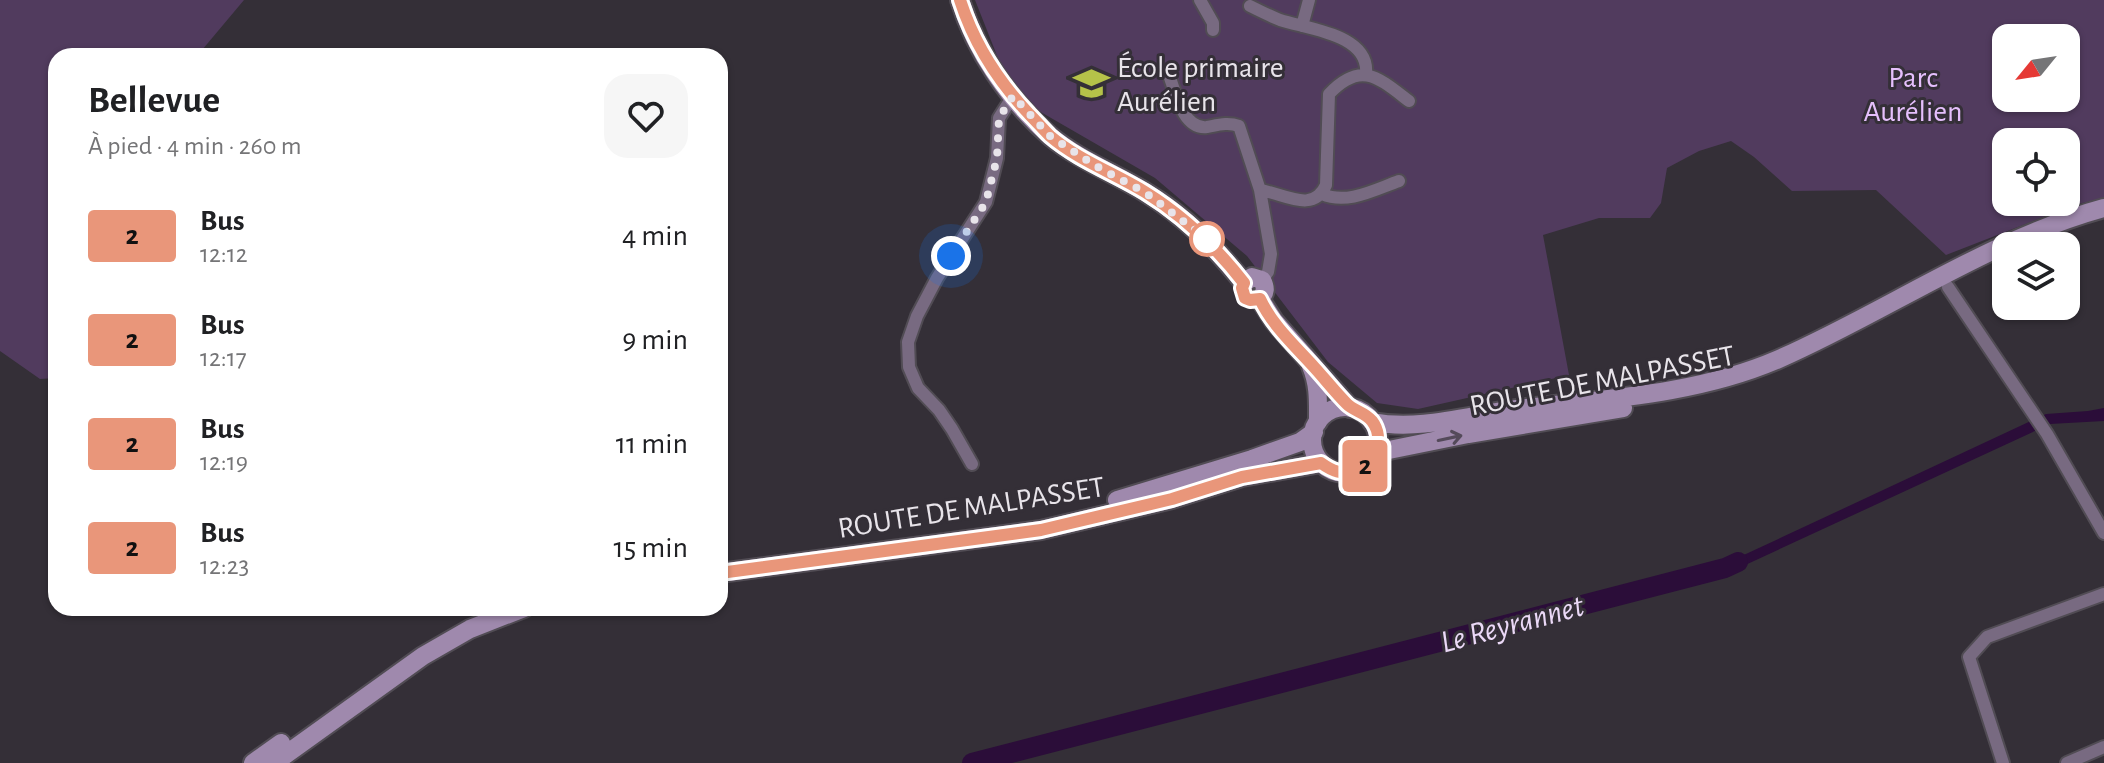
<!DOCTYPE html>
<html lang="fr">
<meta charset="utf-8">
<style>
body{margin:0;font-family:"Alegreya Sans",sans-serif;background:#f6f6f6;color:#202124;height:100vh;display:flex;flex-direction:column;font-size:30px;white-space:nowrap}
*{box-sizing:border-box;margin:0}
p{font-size:26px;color:#757577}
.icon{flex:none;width:44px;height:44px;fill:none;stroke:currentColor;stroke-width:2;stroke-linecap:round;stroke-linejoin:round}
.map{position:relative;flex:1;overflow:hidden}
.panel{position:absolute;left:48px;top:48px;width:680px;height:568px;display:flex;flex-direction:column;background:#fff;border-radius:24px;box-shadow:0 2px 6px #0004}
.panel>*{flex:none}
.badge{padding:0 16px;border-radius:6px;font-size:28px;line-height:52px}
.needle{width:52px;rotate:240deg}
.tools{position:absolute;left:1992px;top:24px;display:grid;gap:16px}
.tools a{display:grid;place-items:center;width:88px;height:88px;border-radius:16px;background:#fff;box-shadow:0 2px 6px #0004;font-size:40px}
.you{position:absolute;width:40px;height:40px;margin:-20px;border:6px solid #fff;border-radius:50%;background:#1a73e8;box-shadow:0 0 0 12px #1a73e833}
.map>.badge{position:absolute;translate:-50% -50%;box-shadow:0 0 0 4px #fff}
.round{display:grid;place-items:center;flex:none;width:84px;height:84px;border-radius:24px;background:#f6f6f6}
.summary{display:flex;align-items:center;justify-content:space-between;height:136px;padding:0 40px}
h1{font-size:38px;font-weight:700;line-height:60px}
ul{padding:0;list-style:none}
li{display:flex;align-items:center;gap:24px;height:104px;padding:0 40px}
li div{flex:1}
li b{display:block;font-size:30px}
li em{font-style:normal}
li .badge{min-width:88px;font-weight:700;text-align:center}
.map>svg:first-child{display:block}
.green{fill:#513b5e;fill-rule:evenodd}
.water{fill:#2b0d39}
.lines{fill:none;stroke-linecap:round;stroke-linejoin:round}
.river{stroke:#2b0d39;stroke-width:20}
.street-casing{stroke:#514c54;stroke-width:16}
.secondary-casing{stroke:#514c54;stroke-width:22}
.street{stroke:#786a81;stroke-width:12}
.secondary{stroke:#9f89ad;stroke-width:18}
.oneway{stroke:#544a5a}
.line-casing{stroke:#fff;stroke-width:18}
.line{stroke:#e9967a;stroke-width:12}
.walk{stroke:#e8e4ea;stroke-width:8;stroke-dasharray:0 14.4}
.stop-dot{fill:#fff;stroke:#e9967a;stroke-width:4}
.labels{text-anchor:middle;stroke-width:6;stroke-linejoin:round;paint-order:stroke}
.poi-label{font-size:30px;fill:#e8e4ea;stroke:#342f37;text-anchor:start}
.park-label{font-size:30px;fill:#e5bffc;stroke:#342f37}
.street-label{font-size:30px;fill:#e8e4ea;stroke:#342f37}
.water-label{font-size:32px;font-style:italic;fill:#ebd9f7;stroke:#342f37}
</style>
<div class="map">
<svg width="2104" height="763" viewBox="0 0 2104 763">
<rect width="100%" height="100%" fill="#342f37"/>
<!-- green -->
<path class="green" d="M 0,0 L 244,0 L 197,56 L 56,56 L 56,378 L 40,379 L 0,351 Z
M 975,0 L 2104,0 L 2104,198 L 2074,205 L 1946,255 L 1876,190 L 1792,191 L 1754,157 L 1731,141 L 1699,151 L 1667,168 L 1661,203 L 1650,218 L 1599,218 L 1543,235 L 1569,375 L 1418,409 L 1377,403 L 1328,362 L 1247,256 L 1155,178 L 1013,96 ZM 2006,38 L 2066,38 L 2066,98 L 2006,98 ZM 2006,142 L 2066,142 L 2066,202 L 2006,202 Z"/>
<!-- water -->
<path class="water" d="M 2104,408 L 2104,421 L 2050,424 L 1728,573 L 1713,573 L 1711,567 L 1720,566 L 1761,547 L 2046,414 L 2088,411 Z"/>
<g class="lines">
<!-- river -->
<path class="river" d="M 972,763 L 1725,568 L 1738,562"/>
<defs>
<path id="street" d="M 1200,0 L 1213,23 L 1213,30
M 1250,6 C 1260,11 1270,16 1280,20 C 1307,29 1370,34 1366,74
M 1302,26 L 1309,0
M 1168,72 C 1175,90 1182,130 1207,127 C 1218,125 1228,122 1239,126 L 1260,190 L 1271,254 L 1268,272 L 1262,280
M 1260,190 C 1285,194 1313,214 1326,185 L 1329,94 C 1361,60 1379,78 1409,101
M 1322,194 C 1347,205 1374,190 1399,181
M 1948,287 L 2047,434 L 2104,533
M 972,464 L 952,429 L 939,410 L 918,388 L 909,367 L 908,342 L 917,316 L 937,278 L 986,202 L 997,158 L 999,118 L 1013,96
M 2003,763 L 1969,657 L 1987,637 L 2104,594
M 2067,763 L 2104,747"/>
<path id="secondary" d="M 960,0 C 976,52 1009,100 1050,136 C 1079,160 1114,173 1145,192 C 1185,216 1215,247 1244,283
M 1244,283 L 1252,277 L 1262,280 C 1266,288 1266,292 1260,299
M 1260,299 L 1274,321 L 1350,408
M 1311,366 C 1319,385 1318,401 1318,422
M1312 440a33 33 0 1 1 66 0a33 33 0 1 1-66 0Z
M 1372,422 C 1421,431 1469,415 1517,409 C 1605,399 1696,395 1779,359 C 1886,312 1990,239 2104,208
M 1374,456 L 1384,451 L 1468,434 L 1623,408
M 1117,500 L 1252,459 L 1300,442 L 1314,432
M 720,573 L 1041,530 L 1172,499 L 1242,477 L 1321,463
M 253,763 L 281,743
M 274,763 L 423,656 L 470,629 L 524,608"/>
</defs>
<!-- street casing -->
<use href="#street" class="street-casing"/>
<!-- secondary casing -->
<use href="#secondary" class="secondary-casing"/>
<!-- street -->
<use href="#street" class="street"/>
<!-- secondary -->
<use href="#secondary" class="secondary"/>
</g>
<!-- one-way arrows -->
<defs><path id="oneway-shaft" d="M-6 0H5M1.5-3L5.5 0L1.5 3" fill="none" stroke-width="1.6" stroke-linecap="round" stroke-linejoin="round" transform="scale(2)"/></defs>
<use class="oneway" href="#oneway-shaft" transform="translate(1450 438) rotate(-12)"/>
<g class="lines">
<defs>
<path id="line" d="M 720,573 L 1041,530 L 1172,499 L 1242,477 L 1321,463 C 1332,471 1342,475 1355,471 C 1376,465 1385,438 1372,421 C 1365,412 1354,411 1347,404 C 1335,392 1325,379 1314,367 C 1295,346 1272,325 1260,299 L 1250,300 L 1245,298 L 1242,288 L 1244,283 C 1216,247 1184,216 1145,192 C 1114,173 1078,160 1050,136 C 1043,129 1036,121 1029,114 C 997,80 974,44 960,0"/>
</defs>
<!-- line casing -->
<use href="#line" class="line-casing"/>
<!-- line -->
<use href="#line" class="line"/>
<!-- walk -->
<path class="walk" d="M 951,256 L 986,202 L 997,158 L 999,118 L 1013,96 L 1050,136 L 1096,166 L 1146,193 L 1207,239"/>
</g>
<!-- icons -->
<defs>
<symbol id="school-bare" viewBox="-9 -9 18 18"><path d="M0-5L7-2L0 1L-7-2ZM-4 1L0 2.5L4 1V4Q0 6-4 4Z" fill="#b5c249" stroke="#342f37" stroke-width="2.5" paint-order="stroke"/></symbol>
</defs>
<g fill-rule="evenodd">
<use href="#school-bare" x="1066" y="58" width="51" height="51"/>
</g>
<!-- markers -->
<circle class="stop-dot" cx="1207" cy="239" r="16"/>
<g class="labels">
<!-- poi labels -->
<g class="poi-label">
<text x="1117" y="77">École primaire<tspan x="1117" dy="34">Aurélien</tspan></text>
</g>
<!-- park labels -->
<g class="park-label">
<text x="1913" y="87">Parc<tspan x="1913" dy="34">Aurélien</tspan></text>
</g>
<!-- street labels -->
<g class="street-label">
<text transform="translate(1602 380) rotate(-11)" y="10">ROUTE DE MALPASSET</text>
<text transform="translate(971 507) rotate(-9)" y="10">ROUTE DE MALPASSET</text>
</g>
<!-- water labels -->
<g class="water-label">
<text transform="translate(1512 623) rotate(-15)" y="11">Le Reyrannet</text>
</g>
</g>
</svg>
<div class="tools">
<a><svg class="needle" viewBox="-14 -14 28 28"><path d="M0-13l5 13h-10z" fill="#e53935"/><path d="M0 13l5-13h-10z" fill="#757577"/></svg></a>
<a><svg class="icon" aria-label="locate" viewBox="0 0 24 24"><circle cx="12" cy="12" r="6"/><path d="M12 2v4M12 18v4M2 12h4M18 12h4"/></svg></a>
<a><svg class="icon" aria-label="layers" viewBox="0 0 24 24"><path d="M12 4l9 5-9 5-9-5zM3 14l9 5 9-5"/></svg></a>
</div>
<div class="you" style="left:951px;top:256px"></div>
<b class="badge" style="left:1365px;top:466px;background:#e9967a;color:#111">2</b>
<section class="panel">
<div class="summary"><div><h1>Bellevue</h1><p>À pied · 4 min · 260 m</p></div><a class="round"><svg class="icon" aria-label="heart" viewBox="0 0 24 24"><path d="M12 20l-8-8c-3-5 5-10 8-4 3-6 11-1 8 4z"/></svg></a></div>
<ul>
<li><span class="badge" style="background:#e9967a;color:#111">2</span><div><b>Bus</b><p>12:12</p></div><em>4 min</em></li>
<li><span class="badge" style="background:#e9967a;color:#111">2</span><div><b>Bus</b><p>12:17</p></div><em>9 min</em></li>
<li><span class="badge" style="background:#e9967a;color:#111">2</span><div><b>Bus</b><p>12:19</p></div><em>11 min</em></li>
<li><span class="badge" style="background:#e9967a;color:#111">2</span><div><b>Bus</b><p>12:23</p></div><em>15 min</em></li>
</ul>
</section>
</div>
